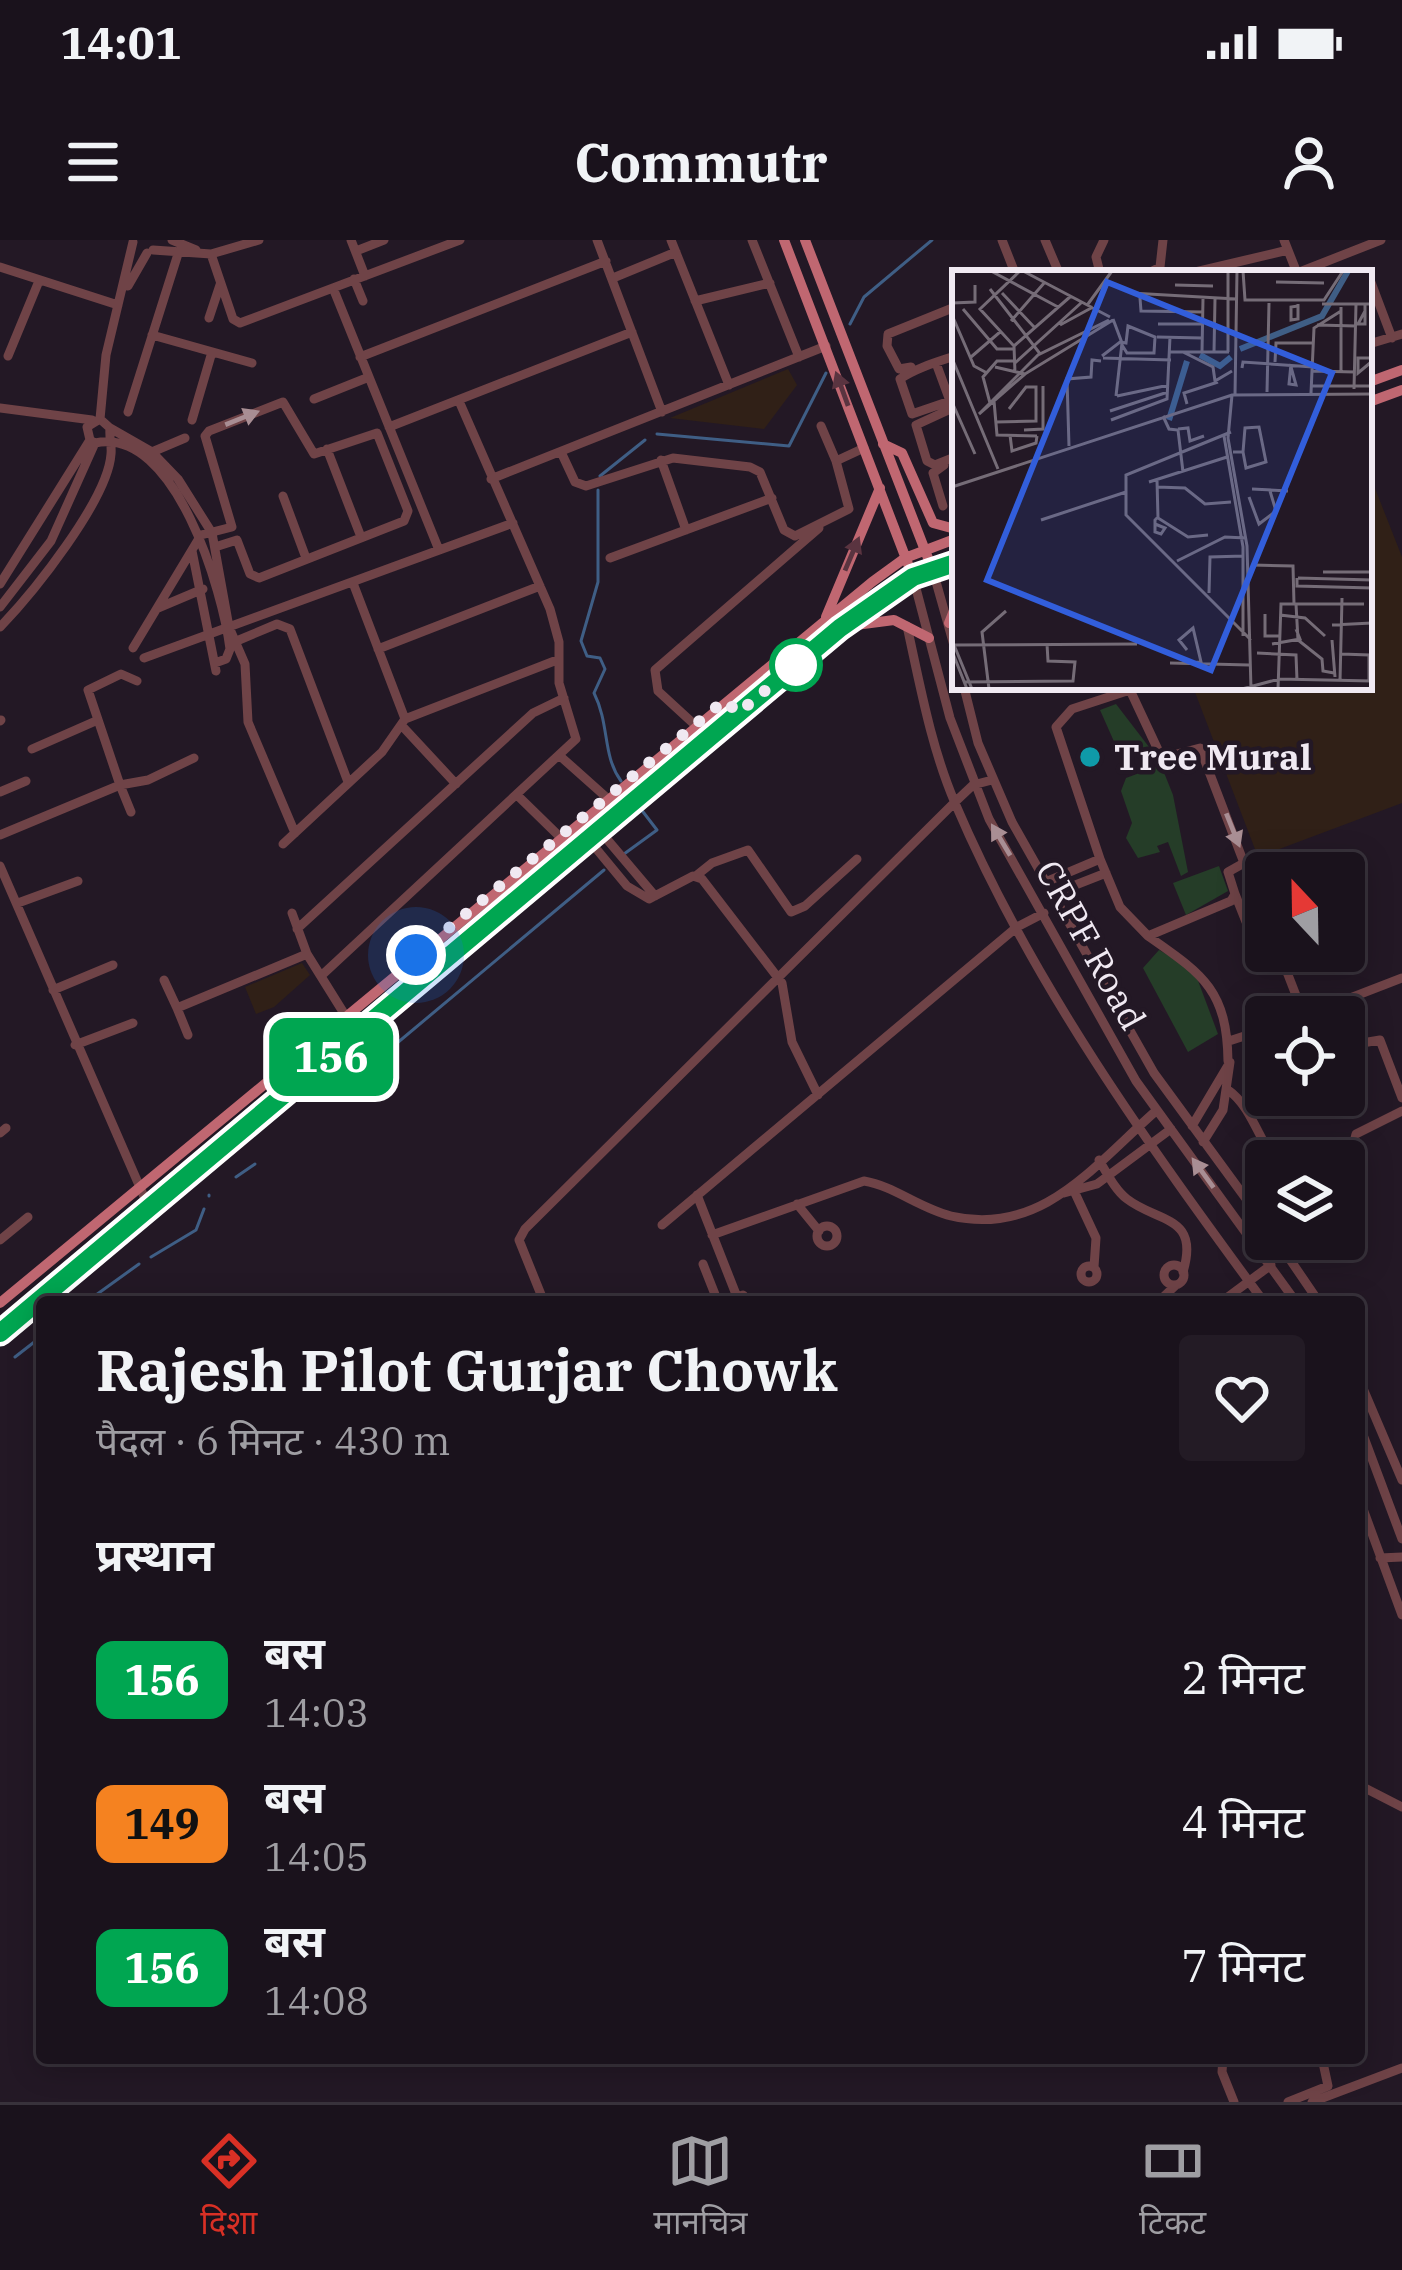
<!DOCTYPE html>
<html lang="hi">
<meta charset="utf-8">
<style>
body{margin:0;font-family:"IBM Plex Serif","Noto Sans Devanagari",serif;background:#231b25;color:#f1f3f6;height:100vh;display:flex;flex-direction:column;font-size:45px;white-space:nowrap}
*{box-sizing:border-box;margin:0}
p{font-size:39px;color:#9f9ea3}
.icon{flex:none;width:66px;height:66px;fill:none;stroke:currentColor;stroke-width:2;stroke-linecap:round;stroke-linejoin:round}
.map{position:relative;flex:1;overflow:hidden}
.details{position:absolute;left:36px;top:1056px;width:1329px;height:768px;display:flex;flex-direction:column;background:#1a121c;border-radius:12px;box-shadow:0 6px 30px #0003,0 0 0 3px #38323b}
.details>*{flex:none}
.badge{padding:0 24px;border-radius:18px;font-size:42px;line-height:78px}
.needle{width:78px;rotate:338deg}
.tools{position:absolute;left:1245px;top:612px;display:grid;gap:24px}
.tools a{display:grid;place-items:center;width:120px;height:120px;border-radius:12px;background:#1a121c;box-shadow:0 6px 30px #0003,0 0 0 3px #38323b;font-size:60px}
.you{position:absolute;width:60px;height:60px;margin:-30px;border:9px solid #fff;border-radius:50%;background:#1a73e8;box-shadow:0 0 0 18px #1a73e833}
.map>.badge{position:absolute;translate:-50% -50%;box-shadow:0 0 0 6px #fff}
h2{padding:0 60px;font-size:45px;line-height:108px}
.round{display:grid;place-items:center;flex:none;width:126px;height:126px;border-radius:12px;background:#231b25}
.headline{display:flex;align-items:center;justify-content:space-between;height:204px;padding:0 60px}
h1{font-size:57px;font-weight:800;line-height:90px}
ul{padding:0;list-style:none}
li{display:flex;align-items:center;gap:36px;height:144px;padding:0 60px}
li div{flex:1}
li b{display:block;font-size:45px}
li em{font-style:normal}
li .badge{min-width:132px;font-weight:700;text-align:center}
.status{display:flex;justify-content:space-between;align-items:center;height:84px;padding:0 60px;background:#1a121c;direction:ltr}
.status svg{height:33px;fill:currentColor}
header{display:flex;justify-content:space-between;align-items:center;height:156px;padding:0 60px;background:#1a121c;font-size:54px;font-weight:800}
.tab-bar{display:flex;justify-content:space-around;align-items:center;height:168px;border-top:3px solid #38323b;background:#1a121c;font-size:33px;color:#9f9ea3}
.tab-bar a{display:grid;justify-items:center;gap:6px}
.tab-bar .selected{color:#d93025}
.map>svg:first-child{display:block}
.commercial{fill:#302017}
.green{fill:#253d28}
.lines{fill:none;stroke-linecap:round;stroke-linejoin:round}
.stream{stroke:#3f5e85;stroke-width:3}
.minor{stroke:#6f4347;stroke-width:9}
.major{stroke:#c06771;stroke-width:10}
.oneway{fill:#5a3440}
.oneway2{fill:#a98e94}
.line-casing{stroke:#fff;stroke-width:27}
.line{stroke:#00a651;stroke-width:18}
.walk{stroke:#f0e9f2;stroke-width:12;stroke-dasharray:0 21.6}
.stop-dot{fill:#fff;stroke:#00a651;stroke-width:6}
.culture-dot{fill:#0f9aa8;stroke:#231825;stroke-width:4.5}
.labels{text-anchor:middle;stroke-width:9;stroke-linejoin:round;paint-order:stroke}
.poi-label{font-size:36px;font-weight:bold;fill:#f0e9f2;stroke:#231825;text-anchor:start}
.street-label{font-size:36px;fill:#f0e9f2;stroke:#231825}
.inset-river{fill:none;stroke:#3f5e85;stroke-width:6}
.inset-road{fill:none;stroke:#756c77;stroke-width:3}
.view{fill:#325edb;fill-opacity:0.15;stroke:#325edb;stroke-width:6}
.inset-edge{fill:none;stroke:#f0e9f2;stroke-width:6}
</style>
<div class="status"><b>14:01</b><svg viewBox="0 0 49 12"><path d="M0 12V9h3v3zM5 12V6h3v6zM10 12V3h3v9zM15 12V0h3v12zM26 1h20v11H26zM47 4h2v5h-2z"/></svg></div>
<header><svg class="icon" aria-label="menu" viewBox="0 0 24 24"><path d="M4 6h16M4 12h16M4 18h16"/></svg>Commutr<svg class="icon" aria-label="person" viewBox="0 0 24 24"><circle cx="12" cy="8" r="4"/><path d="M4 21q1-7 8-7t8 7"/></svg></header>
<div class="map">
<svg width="1402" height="1862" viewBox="0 0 1402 1862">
<rect width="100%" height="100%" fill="#231825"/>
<!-- commercial -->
<path class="commercial" d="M 788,129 L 797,145 L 764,189 L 670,178 Z
M 1369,233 L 1402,317 L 1402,563 L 1258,617 L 1193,447 L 1369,447 Z
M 302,723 L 310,735 L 274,767 L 256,774 L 245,747 Z"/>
<!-- green -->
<path class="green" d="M 1116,464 L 1149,507 L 1120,515 L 1100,470 Z
M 1161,525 L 1173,555 L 1188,632 L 1181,636 L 1168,602 L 1157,606 L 1160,612 L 1138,618 L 1126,598 L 1132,583 L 1121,551 L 1126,538 Z
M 1219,626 L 1228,651 L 1186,675 L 1173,643 Z
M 1159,710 L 1194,730 L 1218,794 L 1188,812 L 1143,728 Z"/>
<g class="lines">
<!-- stream -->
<path class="stream" d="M 850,84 L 864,57 L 932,0
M 657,194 L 789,206 L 826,133
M 600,236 L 645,200
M 598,250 L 598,342 L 581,401 L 587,416 L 600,418 L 605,429 L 594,453 C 610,485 602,515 621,541
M 624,614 L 657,590 L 637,564
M 384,814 L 604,630
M 236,937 L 255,924
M 209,956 L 209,955
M 151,1017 L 196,990 L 204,969
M 89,1060 L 139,1024
M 15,1117 L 42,1096"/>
<!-- minor -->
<path class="minor" d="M 172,0 L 196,10
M 351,0 L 365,36
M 597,0 L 662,172
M 671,0 L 729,145
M 752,0 L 799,117
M 1002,0 L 1015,33
M 1045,0 L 1059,33
M 1284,0 L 1297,33 L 1381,0
M 153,10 L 211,14 L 259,0
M 356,11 L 384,0
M 211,14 L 233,79 L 240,83 L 460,0
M 0,27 L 118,65
M 1100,33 L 1096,17 L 1104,0
M 1149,33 L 1160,27 L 1163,0
M 1191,33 L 1288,10
M 1369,37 L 1392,98
M 613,38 L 676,12
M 354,39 L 363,61
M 128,46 L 147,13
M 333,48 L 439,310
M 695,61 L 770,43
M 209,78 L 220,45
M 152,95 L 252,123
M 1369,104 L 1402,94
M 8,116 L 39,41
M 360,117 L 606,21
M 936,123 L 950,161 L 912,174 L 900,139 C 916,128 937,122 955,116
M 911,127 L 899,129 L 887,106 L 888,94 L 955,67
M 314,159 L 369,137
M 955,167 L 916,185 L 927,221 L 935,225 L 955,217
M 0,168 L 92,180
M 128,172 L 178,14
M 100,179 L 106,115 L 133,2
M 192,180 L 212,112
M 821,186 L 836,221
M 389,187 L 632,92
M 110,188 L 152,212 L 178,239 L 212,293 L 229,387 L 245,424 L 248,482 L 295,593
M 327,209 L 361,297
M 152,212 L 185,198
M 561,212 L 575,242 L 586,246 L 673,218 L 750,227 L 760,232 L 784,290 L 795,296 L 849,269 L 836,221 L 864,208
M 661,220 L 686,290
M 491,239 L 826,106
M 283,256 L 306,318
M 943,266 L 933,233 L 944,225
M 192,311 L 216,431
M 610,318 L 772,258
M 933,331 L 955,409
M 913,337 L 950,478 L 989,579 L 1136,841 L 1296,1062
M 353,343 L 405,479
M 0,344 L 90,200
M 0,367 L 51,301 L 95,203
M 158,368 L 203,349
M 907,386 C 920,445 931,507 955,563 C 1032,744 1148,904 1264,1062
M 0,387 C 32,354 108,260 111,214 C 112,204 109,199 110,188 L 100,179 L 87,187 L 90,200 L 95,203 C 176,186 223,353 230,409 L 226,419 L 215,423
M 239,400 L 277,384 L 290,389 L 348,542
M 133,408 L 201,295 L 232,287 L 205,196 L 209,191 L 283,162 L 314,214 L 377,193 L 408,271 L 404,281 L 259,338 L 250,334 L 237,300 L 215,307
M 378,409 L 540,346
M 144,418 L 513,283
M 964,447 L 978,503 L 1012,582 L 1154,833 L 1266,986
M 0,481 L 1,480
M 695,485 L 658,451 L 655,430 L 819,288
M 404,488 L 456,544
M 32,509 L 98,480
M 560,516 L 606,557
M 0,552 L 26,541
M 517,555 L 559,596
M 131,572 L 120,545 L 148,540 L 194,518
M 600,591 L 655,656
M 0,595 L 120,545 L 88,450 L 121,434 L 137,441
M 589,600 L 627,646 L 649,659 L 693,636 L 702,639 L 782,743 L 792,802 L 818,855
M 283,604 L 382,512 L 405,479 L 557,420
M 0,626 L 149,968
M 697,635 L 712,623 L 748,610 L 791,672 L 805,666 L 857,619
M 1048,641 L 1100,619 L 1056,487 L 1072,469 L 1130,450 L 1159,512 L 1165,517 L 1200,508 L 1244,623 L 1228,632 L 1235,654 L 1231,661 L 1148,696 L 1120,667 L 1100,619
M 1055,653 L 1106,633
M 1235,654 L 1256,707 L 1262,713 L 1280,714 L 1304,776
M 18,663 L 78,641
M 292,673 L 307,714 L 345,775
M 297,689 L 533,473 L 564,458
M 1148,696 C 1202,734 1227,749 1228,821
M 321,736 L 576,499 L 559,443 L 559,402 L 550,369 L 459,161
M 164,740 L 177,768 L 307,714
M 53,750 L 113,725
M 177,768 L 188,795
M 1301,777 L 1402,738
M 1344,799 L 1350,805 L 1380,800 L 1402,858
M 1229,801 L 1266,789
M 75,805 L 133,783
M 1228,850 C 1250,865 1259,899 1275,921
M 1192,886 L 1230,822 L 1223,870 L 1203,902
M 0,893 L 6,888
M 1099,920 C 1107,933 1115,950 1127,959 C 1158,983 1200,975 1183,1032
M 1064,953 L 1097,944 L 1171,889
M 1075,953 L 1096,998 L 1094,1027
M 697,955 L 739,1062
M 797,964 L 819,991
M 1344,968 L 1362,944 L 1353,906 L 1356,894 L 1402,871
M 662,985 L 1017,687 L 1044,673
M817 996a10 10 0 1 1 20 0a10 10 0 1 1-20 0Z
M 712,995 L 864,941 C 894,946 919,968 951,976 C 1042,997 1094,925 1157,870
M 1276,999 L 1319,1062
M 0,1000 L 28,977
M 703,1024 L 718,1062
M1164 1035a10 10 0 1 1 20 0a10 10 0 1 1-20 0Z
M1081 1034a8 8 0 1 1 16 0a8 8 0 1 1-16 0Z
M 544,1062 L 519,1000 L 525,989 L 955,562 L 973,545 L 992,540
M 724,1062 L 743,1055 L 749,1062
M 1158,1062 L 1176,1045
M 1221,1062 L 1271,1025
M 1359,1139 L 1402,1240
M 1359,1184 L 1402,1299
M 1359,1258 L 1402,1375
M 1380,1318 L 1402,1317
M 1359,1545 L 1402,1567
M 1223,1818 L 1222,1832 L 1234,1862
M 1288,1862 L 1328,1846 L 1322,1818
M 1312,1862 L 1402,1828"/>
<!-- major -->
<path class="major" d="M 784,0 L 913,337
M 805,0 L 933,331
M 1369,142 L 1402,130
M 1369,162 L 1402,150
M 883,204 L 902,213 L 933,283 L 955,289
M 826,377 L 880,248
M 949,383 L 955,368
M 848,386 L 894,380 L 929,398
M 0,1063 L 872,342 L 905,318 L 955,299
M 0,1093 L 840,388 L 913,337 L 955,323"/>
</g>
<!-- one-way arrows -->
<defs><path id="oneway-solid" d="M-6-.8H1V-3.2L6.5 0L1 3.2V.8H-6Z" transform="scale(3)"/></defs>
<g class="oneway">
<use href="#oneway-solid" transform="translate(842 149) rotate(-110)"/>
<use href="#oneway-solid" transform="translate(852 314) rotate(-67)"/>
</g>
<g class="oneway2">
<use href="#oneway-solid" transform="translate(242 178) rotate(-22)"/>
<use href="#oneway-solid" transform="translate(1233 590) rotate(68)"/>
<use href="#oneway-solid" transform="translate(1001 600) rotate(-121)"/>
<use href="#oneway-solid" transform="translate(1203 933) rotate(-126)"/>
</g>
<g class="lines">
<defs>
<path id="line" d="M 0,1093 L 840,388 L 913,337 L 955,323"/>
</defs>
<!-- line casing -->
<use href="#line" class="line-casing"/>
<!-- line -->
<use href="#line" class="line"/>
<!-- walk -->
<path class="walk" d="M 416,715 L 725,460 L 738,473 L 808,415 L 796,425"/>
</g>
<!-- markers -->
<circle class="stop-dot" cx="796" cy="425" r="24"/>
<circle class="culture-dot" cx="1090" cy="517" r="12"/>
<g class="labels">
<!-- poi labels -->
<g class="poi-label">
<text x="1114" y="530">Tree Mural</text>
</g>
<!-- street labels -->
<g class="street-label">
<text transform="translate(1091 705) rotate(61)" y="13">CRPF Road</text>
</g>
</g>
<!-- overview -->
<g transform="translate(952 30)">
<rect width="420" height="420" fill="#231825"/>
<path class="inset-river" d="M 288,79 L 370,46 L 396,1M 248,85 L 268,96 L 279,87M 217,150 L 235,91"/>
<path class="inset-road" d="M 39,1 L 106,37M 71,1 L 158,47M 291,1 L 293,30 L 372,30 L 391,1M 324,12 L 372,13M 223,15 L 261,16M 38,19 L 89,85M 50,23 L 83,58M 179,23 L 284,29M 188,28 L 189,41 L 251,42M 0,33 L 23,32 L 23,15M 136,34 L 160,1M 346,34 L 346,49 L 339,50 L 339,37 L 346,36M 370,34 L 420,34M 413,34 L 413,54 L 406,54 L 413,41M 389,37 L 389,101M 11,39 L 45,79 L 63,79M 0,45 L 22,96 L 35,103M 161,49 L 170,73 L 164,126M 59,51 L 93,12M 206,54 L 251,54M 108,55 L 141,37M 365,55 L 404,56M 205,67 L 250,68M 62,76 L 119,26M 218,82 L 277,82M 231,82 L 261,97 L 263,111 L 280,101M 250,82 L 251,29M 262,82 L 263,29M 276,82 L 276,1M 150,86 L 168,72 L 174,73 L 176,56 L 203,67 L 202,83 L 175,83 L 170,75M 19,87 L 48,62M 0,88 L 46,199M 151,88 L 219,90M 323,92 L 324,73 L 361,73M 63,93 L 129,33M 418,93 L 406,103 L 406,88 L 420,88M 43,97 L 73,104 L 161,50M 339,97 L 344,115 L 337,114 L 339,94M 290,98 L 291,92 L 361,97M 361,101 L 403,102M 63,103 L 62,76 L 28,39 L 68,1M 360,116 L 420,116M 402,119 L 404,34M 315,122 L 317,33M 359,123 L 362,58 L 389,41M 280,125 L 276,168 L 295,276 L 299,419M 283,125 L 285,1M 165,126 L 217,115M 42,131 L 45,165 L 85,166M 0,132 L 23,184M 38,133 L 31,107 L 45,91 L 63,91M 235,134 L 232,123 L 266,112M 158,141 L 216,122M 27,144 L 86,85 L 157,50M 27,144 L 73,104M 211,146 L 217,159 L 226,160 L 231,202M 159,150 L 215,129 L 218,67M 44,152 L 84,151 L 84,117 L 74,117 L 57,139M 226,159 L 236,158 L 238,171 L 252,166M 72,160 L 91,159 L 91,116M 279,162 L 174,205 L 174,245 L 299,370M 58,165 L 60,181 L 84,173 L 85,166M 272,166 L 291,277 L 291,366M 117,176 L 115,109 L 139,107 L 140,90 L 149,91M 281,182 L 291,182 L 293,158 L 307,157 L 314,192 L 294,198 L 291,182M 205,210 L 206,248 L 236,267 L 256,265M 197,212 L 275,187M 0,217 L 280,125 L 420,124M 205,217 L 233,218 L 253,234 L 279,232M 300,219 L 336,221M 297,227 L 307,254 L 324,241 L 318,221M 89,250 L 174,222M 203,254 L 213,258 L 209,264 L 203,262 L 203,250 L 205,248M 225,291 L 273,267 L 294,268M 300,295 L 341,296 L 342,334M 371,302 L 420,302M 345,308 L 345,316 L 420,318M 346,308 L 420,310M 257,323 L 258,287 L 292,286M 344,334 L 346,370 L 370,389 L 371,401 L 382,403M 313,344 L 313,366 L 328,366M 328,345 L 353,348 L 373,366M 380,355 L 420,353M 0,370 L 20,419M 380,370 L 383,407M 320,374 L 348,369 L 344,359M 0,375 L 185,374M 235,380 L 227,370 L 241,358 L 249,392 L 235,393M 0,381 L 15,419M 305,383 L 344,385 L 345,410M 389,384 L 417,385 L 417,411M 218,393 L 297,395M 388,411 L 390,328M 12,412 L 121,411 L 123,392 L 96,391 L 95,374M 37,419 L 30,362 L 54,341M 290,419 L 327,409 L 420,411M 326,419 L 329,334 L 412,334"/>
<path class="view" d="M 155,12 L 380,103 L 259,400 L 35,310 Z"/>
<rect width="420" height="420" class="inset-edge"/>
</g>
</svg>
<div class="tools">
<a><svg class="needle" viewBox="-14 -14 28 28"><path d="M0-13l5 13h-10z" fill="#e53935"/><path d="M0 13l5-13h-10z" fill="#9f9ea3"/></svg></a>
<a><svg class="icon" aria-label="locate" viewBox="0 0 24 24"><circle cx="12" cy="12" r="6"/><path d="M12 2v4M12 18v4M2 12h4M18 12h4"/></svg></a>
<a><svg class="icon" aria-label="layers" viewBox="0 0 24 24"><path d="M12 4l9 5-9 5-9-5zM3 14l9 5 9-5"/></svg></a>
</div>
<div class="you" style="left:416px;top:715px"></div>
<b class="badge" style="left:331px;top:817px;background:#00a651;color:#fff">156</b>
<section class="details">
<div class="headline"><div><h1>Rajesh Pilot Gurjar Chowk</h1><p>पैदल · 6 मिनट · 430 m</p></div><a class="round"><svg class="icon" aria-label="heart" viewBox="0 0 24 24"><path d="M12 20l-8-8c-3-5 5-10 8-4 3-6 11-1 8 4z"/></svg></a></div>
<h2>प्रस्थान</h2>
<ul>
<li><span class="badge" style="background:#00a651;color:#fff">156</span><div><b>बस</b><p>14:03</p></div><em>2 मिनट</em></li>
<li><span class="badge" style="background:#f58220;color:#111">149</span><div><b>बस</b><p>14:05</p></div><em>4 मिनट</em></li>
<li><span class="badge" style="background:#00a651;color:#fff">156</span><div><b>बस</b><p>14:08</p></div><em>7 मिनट</em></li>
</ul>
</section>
</div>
<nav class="tab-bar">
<a class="selected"><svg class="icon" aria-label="directions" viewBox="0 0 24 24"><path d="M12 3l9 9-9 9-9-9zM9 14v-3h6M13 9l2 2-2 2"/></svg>दिशा</a>
<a><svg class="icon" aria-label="map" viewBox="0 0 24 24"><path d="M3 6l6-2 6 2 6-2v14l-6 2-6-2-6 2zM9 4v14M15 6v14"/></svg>मानचित्र</a>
<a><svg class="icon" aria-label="tickets" viewBox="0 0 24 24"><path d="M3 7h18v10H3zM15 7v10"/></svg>टिकट</a>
</nav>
